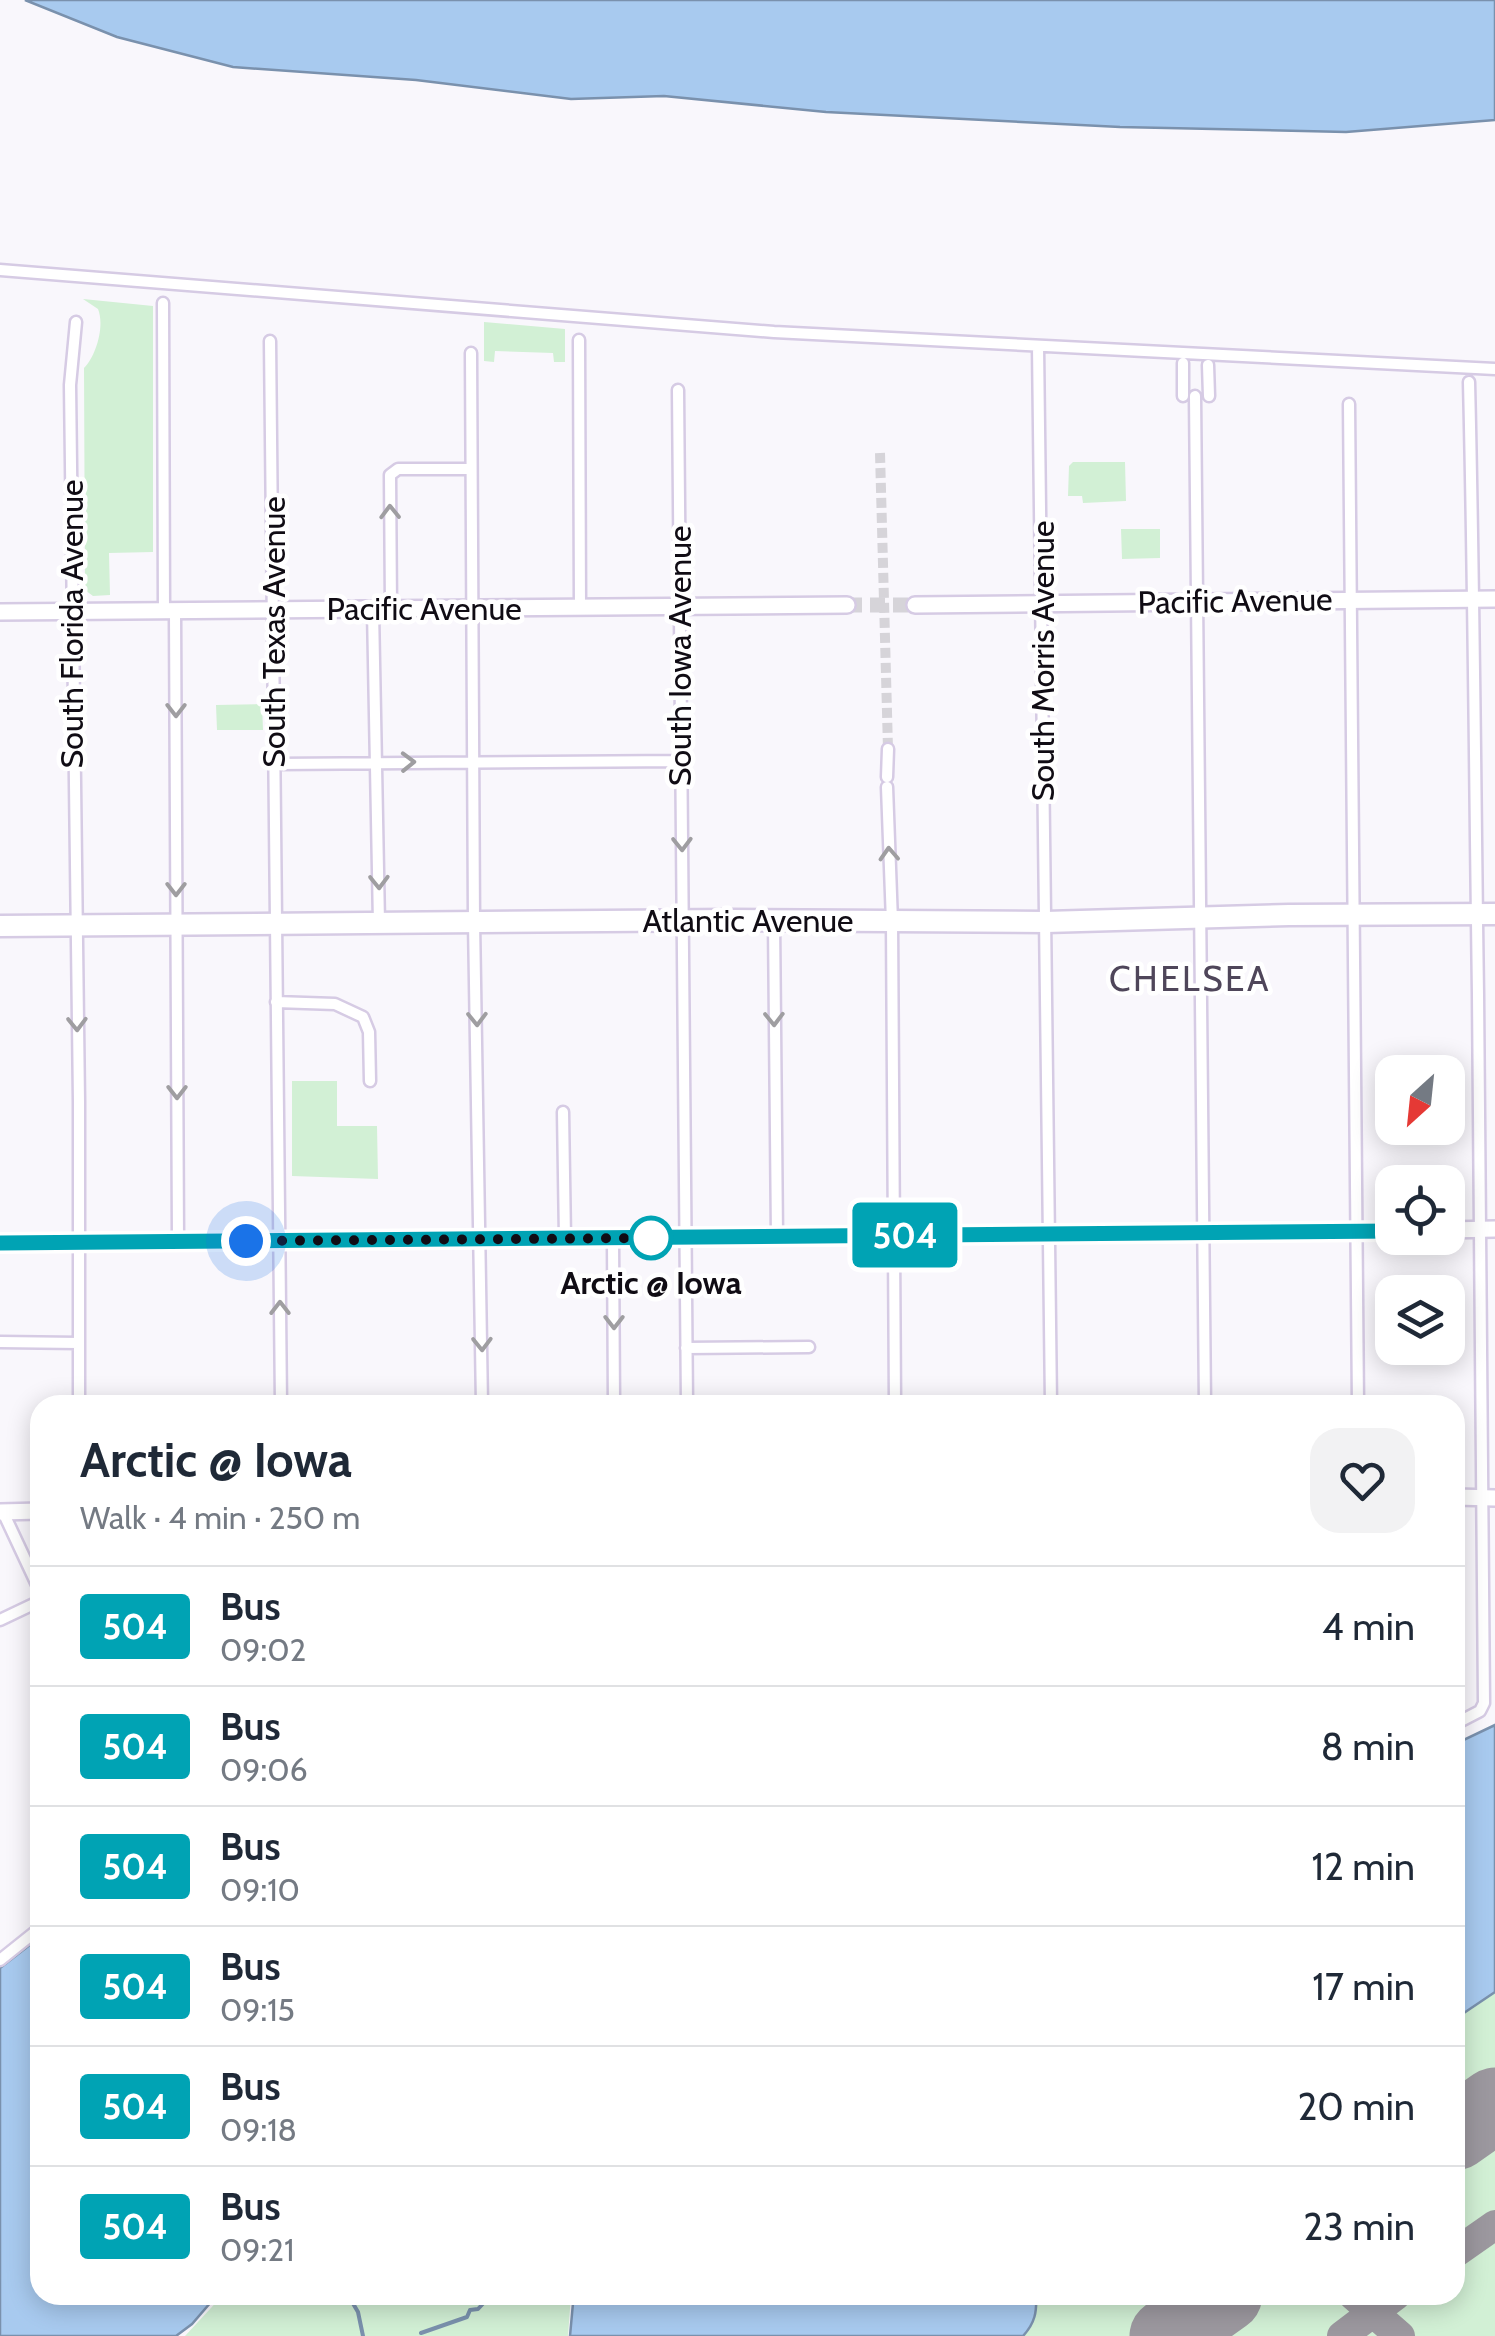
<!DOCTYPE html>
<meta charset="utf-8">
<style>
body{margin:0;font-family:Cabin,sans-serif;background:#f2f2f3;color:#1f2937;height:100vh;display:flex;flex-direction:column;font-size:38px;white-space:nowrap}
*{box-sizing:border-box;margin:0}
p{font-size:32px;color:#747a83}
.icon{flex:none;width:55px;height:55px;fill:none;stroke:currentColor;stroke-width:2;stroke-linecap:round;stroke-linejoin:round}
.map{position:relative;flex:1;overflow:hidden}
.sheet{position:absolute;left:30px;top:1395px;width:1435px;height:910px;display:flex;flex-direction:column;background:#fff;border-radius:30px;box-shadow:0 5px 25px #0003}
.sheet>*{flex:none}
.badge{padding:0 20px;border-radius:8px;font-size:35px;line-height:65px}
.needle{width:65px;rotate:207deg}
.controls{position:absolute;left:1375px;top:1055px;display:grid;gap:20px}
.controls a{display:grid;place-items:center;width:90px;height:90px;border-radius:20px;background:#fff;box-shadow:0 5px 25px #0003;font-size:50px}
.you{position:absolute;width:50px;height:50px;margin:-25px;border:8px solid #fff;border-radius:50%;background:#1a73e8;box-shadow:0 0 0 15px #1a73e833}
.map>.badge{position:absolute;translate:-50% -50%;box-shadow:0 0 0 5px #fff}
.round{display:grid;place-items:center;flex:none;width:105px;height:105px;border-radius:30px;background:#f2f2f3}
.head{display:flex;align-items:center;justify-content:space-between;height:170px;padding:0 50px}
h1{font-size:48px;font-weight:800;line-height:75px}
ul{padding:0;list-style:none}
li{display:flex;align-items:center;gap:30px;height:120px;padding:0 50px;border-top:2px solid #e0e1e3}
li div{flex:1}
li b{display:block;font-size:38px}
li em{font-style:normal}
li .badge{min-width:110px;font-weight:700;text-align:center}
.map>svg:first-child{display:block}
.green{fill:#d2f0d5}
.water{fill:#a8caef;stroke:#7a91ad;stroke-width:2.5}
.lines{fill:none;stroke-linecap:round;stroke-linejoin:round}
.stream{stroke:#7a91ad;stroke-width:4}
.taxiway{stroke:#9c989f;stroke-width:30}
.runway{stroke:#9c989f;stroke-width:75}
.street-tunnel{stroke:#d6d4d9;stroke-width:10;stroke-dasharray:10 5;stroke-linecap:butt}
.secondary-tunnel{stroke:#d6d4d9;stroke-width:15;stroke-dasharray:15 8;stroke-linecap:butt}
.street-casing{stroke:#d6cbe4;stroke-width:15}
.secondary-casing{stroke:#d6cbe4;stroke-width:20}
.highway-casing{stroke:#d6cbe4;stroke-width:25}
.street{stroke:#fff;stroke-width:10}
.secondary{stroke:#fff;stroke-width:15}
.highway{stroke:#fff;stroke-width:20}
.oneway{stroke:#9f9ea1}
.line-casing{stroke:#fff;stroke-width:22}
.line{stroke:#00a3b4;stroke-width:15}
.walk{stroke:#100c14;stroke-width:10;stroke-dasharray:0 18}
.stop-dot{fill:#fff;stroke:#00a3b4;stroke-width:5}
.labels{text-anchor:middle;stroke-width:9;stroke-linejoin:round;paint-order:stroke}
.street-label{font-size:32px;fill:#100c14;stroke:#fff}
.stop-label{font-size:32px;font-weight:bold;fill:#100c14;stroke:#fff}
.neighbourhood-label{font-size:35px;letter-spacing:2.5px;fill:#4f465a;stroke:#fff}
</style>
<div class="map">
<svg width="1495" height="2336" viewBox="0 0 1495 2336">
<rect width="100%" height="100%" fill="#f9f7fc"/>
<!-- green -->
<path class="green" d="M 83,299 L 153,306 L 153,552 L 109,553 L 110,595 L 93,596 L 85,590 L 84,368 C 96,356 105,326 98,309 Z
M 484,322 L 565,329 L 565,362 L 554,362 L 553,353 L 495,351 L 494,362 L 484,361 Z
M 1073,462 L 1125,462 L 1126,501 L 1083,503 L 1082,496 L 1068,496 L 1069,466 Z
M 1121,529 L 1160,529 L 1160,558 L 1122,559 Z
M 262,704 L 263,730 L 217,730 L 216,705 Z
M 292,1081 L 337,1081 L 337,1126 L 377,1126 L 378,1179 L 292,1176 Z
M 1495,1992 L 1495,2336 L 1023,2336 L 1031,2327 L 1036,2295 L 1455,2295 L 1455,2019 Z
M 223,2295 L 571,2295 L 568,2336 L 185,2336 Z"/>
<!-- water -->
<path class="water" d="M 25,0 L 1495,0 L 1495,120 L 1346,132 L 1120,127 L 826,112 L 664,96 L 571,99 L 416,80 L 233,67 L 117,37 Z
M 1495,1725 L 1495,1992 L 1455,2019 L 1455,1744 Z
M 40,1937 L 40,2295 L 217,2295 L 192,2324 L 176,2336 L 0,2336 L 0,1968 Z
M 569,2295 L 1036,2295 C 1037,2312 1035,2323 1023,2336 L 570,2336 L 573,2303 Z"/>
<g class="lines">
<!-- stream -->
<path class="stream" d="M 348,2295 L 358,2312 L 363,2336
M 421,2333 L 467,2317 L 470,2310 L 478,2309 L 491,2295"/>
<!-- taxiway -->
<path class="taxiway" d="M 1455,2253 L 1495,2225
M 1353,2295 L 1400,2336
M 1342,2336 L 1396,2295"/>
<!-- runway -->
<path class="runway" d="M 1455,2133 L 1495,2105
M 1167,2336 L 1225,2295"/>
<!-- street-tunnel -->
<path class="street-tunnel" d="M 880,453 L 888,749"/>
<!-- secondary-tunnel -->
<path class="secondary-tunnel" d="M 847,605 L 915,605"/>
<defs>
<path id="street" d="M 0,270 L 774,332 L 1495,369
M 163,303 L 164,612
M 76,322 L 70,385 L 79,1102 L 79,1405
M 579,340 L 580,608
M 270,341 L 281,1405
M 1038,346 L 1051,1405
M 471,353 L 474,922 L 482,1405
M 1208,365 L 1209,396
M 678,390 L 687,1405
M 1183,396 L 1183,363
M 1195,396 L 1205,1405
M 1349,404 L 1358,1405
M 391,609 L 390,475 L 398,469 L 470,469
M 373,610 L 379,923
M 175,613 L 178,1241
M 276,764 L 681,761
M 887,777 L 888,749
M 887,787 L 892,922 L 895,1405
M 774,921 L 777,1237
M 276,1002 L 335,1004 L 363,1017 L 369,1032 L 370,1081
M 563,1112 L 565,1239
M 613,1239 L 614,1405
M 0,1342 L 79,1343
M 686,1348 L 809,1347
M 3,1512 L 40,1591
M 0,1620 L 40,1601
M 1455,1724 L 1480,1711 L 1484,1703 L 1478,994 C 1475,790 1474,586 1469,382
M 0,1960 L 40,1928"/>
<path id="secondary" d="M 915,605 L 1495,599
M 0,612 L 847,605
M 1448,1230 L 1495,1229
M 0,1243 L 1392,1231
M 1455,1497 L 1495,1498
M 0,1512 L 40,1511"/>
<path id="highway" d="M 0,926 L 731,920 L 1046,922 L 1289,915 L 1495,914"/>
</defs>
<!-- street casing -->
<use href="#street" class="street-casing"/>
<!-- secondary casing -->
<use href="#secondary" class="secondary-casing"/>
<!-- highway casing -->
<use href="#highway" class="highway-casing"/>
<!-- street -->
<use href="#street" class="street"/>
<!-- secondary -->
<use href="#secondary" class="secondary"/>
<!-- highway -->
<use href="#highway" class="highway"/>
</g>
<!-- one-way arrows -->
<defs><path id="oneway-chevron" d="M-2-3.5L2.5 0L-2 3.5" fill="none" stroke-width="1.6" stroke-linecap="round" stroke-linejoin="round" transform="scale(2.5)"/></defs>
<g class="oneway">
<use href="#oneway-chevron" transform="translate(390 512) rotate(-91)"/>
<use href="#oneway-chevron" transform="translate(176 710) rotate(90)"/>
<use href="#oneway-chevron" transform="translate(408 762) rotate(-1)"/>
<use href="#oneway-chevron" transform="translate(682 844) rotate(89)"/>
<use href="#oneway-chevron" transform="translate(889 854) rotate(-93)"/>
<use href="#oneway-chevron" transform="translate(379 882) rotate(89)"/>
<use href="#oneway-chevron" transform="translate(176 889) rotate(90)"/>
<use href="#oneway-chevron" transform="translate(477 1019) rotate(89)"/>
<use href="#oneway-chevron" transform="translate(774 1019) rotate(89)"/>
<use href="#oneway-chevron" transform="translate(77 1024) rotate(89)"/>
<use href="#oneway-chevron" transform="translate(177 1092) rotate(90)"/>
<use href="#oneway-chevron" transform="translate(280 1308) rotate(-90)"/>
<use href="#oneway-chevron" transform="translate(614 1322) rotate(90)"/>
<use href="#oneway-chevron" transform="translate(482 1344) rotate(89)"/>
</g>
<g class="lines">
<defs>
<path id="line" d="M 0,1243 L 1392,1231"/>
</defs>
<!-- line casing -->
<use href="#line" class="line-casing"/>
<!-- line -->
<use href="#line" class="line"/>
<!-- walk -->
<path class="walk" d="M 246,1241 L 651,1238"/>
</g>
<!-- markers -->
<circle class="stop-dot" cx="651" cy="1238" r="20"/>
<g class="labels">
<!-- street labels -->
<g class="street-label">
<text transform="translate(1235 601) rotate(-1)" y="11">Pacific Avenue</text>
<text x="424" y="620">Pacific Avenue</text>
<text transform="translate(72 624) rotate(-90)" y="11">South Florida Avenue</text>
<text transform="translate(274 632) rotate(-90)" y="11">South Texas Avenue</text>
<text transform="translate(680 656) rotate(-90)" y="11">South Iowa Avenue</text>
<text transform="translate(1043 661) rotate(-90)" y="11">South Morris Avenue</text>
<text x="748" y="932">Atlantic Avenue</text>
</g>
<!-- stop labels -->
<g class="stop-label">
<text x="651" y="1294">Arctic @ Iowa</text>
</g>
<!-- neighbourhood labels -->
<g class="neighbourhood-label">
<text x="1190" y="991">CHELSEA</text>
</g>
</g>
</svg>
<div class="controls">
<a><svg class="needle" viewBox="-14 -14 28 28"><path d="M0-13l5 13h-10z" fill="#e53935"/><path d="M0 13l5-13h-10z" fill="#747a83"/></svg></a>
<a><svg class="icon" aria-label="locate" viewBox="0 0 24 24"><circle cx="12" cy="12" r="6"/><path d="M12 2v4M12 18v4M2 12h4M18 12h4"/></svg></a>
<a><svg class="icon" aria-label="layers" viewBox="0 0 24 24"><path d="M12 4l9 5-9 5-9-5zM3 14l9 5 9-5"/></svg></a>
</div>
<div class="you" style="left:246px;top:1241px"></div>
<b class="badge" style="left:905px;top:1235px;background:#00a3b4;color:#fff">504</b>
<section class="sheet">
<div class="head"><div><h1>Arctic @ Iowa</h1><p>Walk · 4 min · 250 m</p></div><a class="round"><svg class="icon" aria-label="heart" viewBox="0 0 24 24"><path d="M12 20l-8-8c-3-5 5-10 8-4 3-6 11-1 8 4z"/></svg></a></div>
<ul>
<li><span class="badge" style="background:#00a3b4;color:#fff">504</span><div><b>Bus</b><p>09:02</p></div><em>4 min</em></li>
<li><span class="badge" style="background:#00a3b4;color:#fff">504</span><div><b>Bus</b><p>09:06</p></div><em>8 min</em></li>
<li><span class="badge" style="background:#00a3b4;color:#fff">504</span><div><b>Bus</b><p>09:10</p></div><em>12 min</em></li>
<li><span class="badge" style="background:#00a3b4;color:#fff">504</span><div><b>Bus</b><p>09:15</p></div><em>17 min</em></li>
<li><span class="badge" style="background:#00a3b4;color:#fff">504</span><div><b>Bus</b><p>09:18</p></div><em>20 min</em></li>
<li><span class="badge" style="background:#00a3b4;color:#fff">504</span><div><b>Bus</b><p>09:21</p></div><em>23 min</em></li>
</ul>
</section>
</div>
